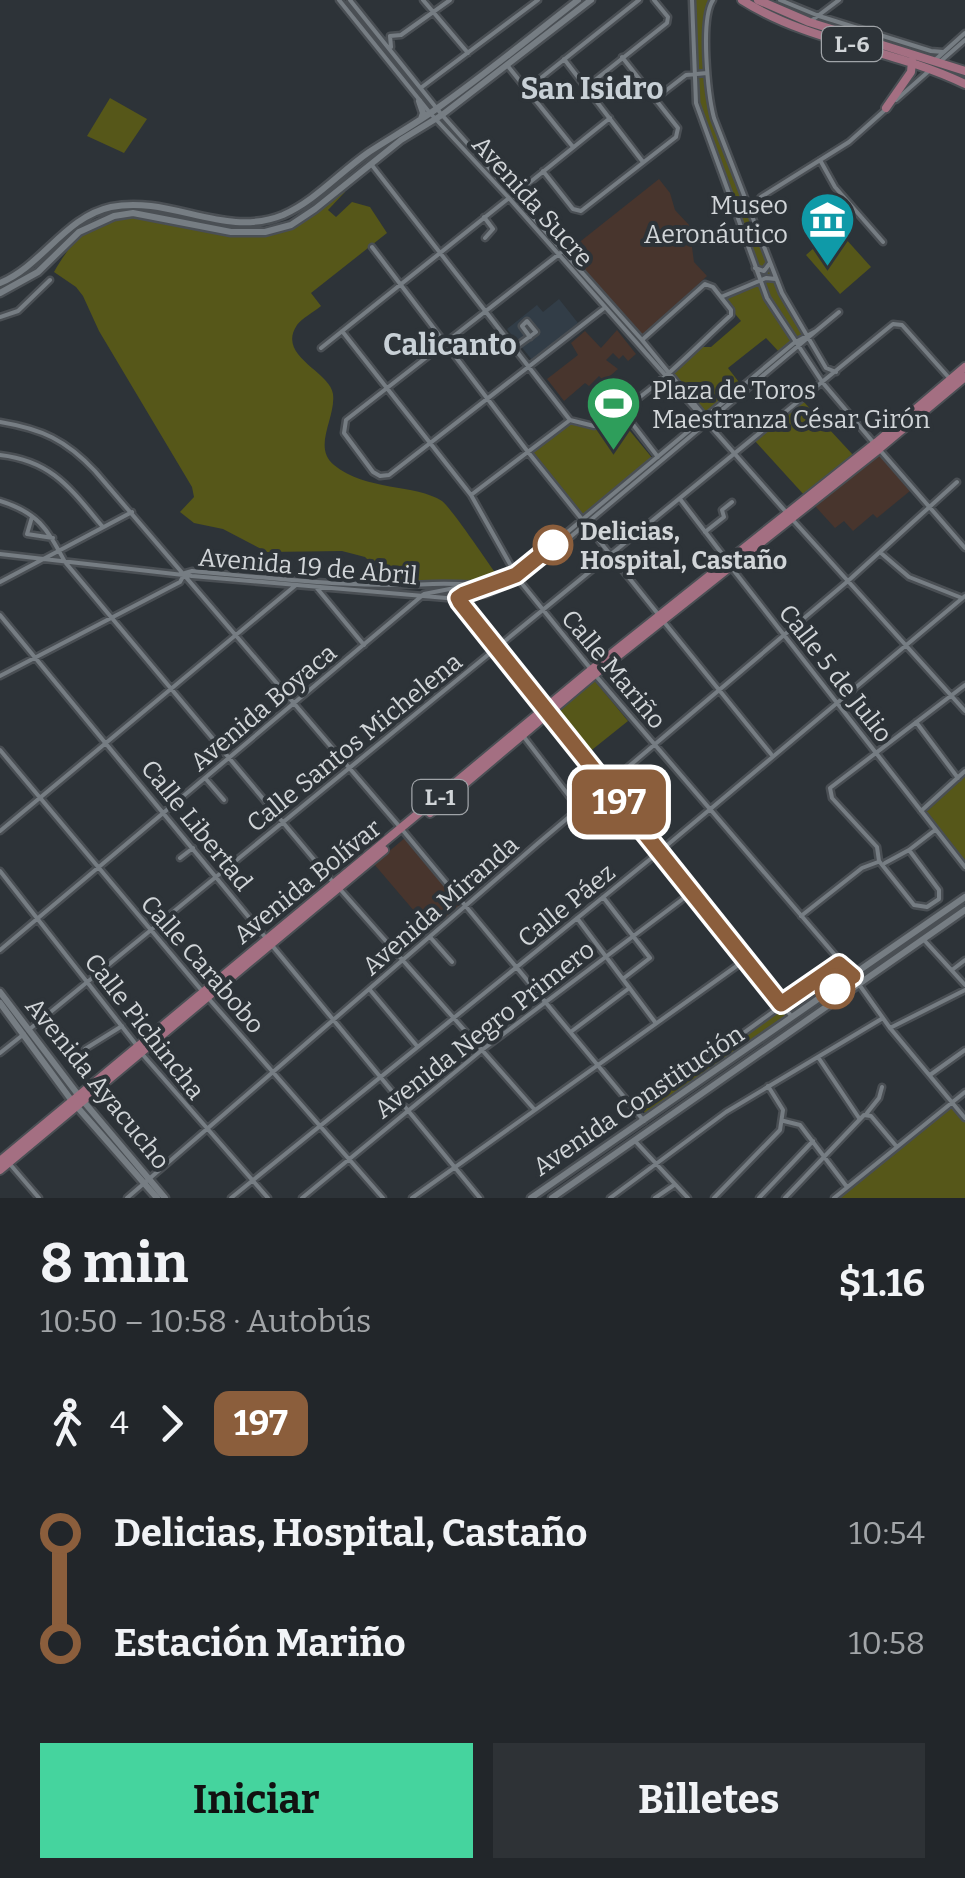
<!DOCTYPE html>
<html lang="es">
<meta charset="utf-8">
<style>
body{margin:0;font-family:Bitter,serif;background:#2e3236;color:#f1f3f6;height:100vh;display:flex;flex-direction:column;font-size:38px;white-space:nowrap}
*{box-sizing:border-box;margin:0}
p{font-size:32px;color:#a2a5a8}
.icon{flex:none;width:55px;height:55px;fill:none;stroke:currentColor;stroke-width:2;stroke-linecap:round;stroke-linejoin:round}
.map{position:relative;height:1198px;overflow:hidden}
.side{display:flex;flex-direction:column;background:#22262a;flex:1}
.side>*{flex:none}
.badge{padding:0 20px;border-radius:15px;font-size:35px;line-height:65px}
.map>.badge{position:absolute;translate:-50% -50%;box-shadow:0 0 0 5px #fff}
.legs{display:flex;align-items:center;gap:15px;height:110px;padding:0 40px;font-size:32px}
.legs p{margin-inline-start:auto}
.overview{display:flex;align-items:center;justify-content:space-between;height:170px;padding:0 40px}
h1{font-size:55px;font-weight:700;line-height:75px}
.cta{display:flex;gap:20px;margin-top:auto;padding:20px 40px}
.cta a{flex:1;height:115px;border-radius:0px;background:#45d49e;color:#111;font-size:40px;font-weight:700;line-height:115px;text-align:center}
.cta a+a{background:#2e3236;color:#f1f3f6}
ul{padding:0 40px;list-style:none}
li{display:flex;align-items:center;gap:35px;height:110px;font-size:38px}
li i{display:grid;place-items:center;width:15px;height:100%;margin:0 12px;background:currentColor}
li i::after{content:'';width:25px;height:25px;margin:-12px;border:8px solid;border-radius:50%;background:#22262a}
li p{margin-inline-start:auto}
li:first-child i{background:linear-gradient(#0000 50%,currentColor 0)}
li:last-child i{background:linear-gradient(currentColor 50%,#0000 0)}
.map>svg:first-child{display:block}
.built{fill:#323d47}
.education{fill:#48352d}
.green{fill:#565719}
.lines{fill:none;stroke-linecap:round;stroke-linejoin:round}
.street-casing{stroke:#4a4f54;stroke-width:9}
.secondary-casing{stroke:#4a4f54;stroke-width:11}
.primary-casing{stroke:#4a4f54;stroke-width:12}
.street{stroke:#767d83;stroke-width:4}
.secondary{stroke:#767d83;stroke-width:6}
.primary{stroke:#a46f82;stroke-width:8}
.line-1-casing{stroke:#fff;stroke-width:22}
.line-1{stroke:#8b5e3c;stroke-width:15}
.stop-1-dot{fill:#fff;stroke:#8b5e3c;stroke-width:5}
.labels{text-anchor:middle;stroke-width:8;stroke-linejoin:round;paint-order:stroke}
.shield{fill:#2d3338;stroke:#a0a4a8;stroke-width:2.5}
.shield-label{font-size:22px;font-weight:bold;fill:#d1d5d8}
.street-label{font-size:25px;fill:#d1d5d8;stroke:#2d3338}
.poi-label{font-size:25px;fill:#d1d5d8;stroke:#2d3338;text-anchor:end}
.stop-label{font-size:25px;font-weight:bold;fill:#d1d5d8;stroke:#2d3338;text-anchor:start}
.quarter-label{font-size:30px;font-weight:bold;fill:#c8d0d6;stroke:#2d3338}
</style>
<div class="map">
<svg width="965" height="1198" viewBox="0 0 965 1198">
<rect width="100%" height="100%" fill="#2d3338"/>
<!-- built -->
<path class="built" d="M 559,299 L 578,323 L 562,336 L 562,339 L 547,348 L 549,350 L 532,360 L 507,329 L 537,305 L 543,312 Z"/>
<!-- education -->
<path class="education" d="M 659,179 L 670,193 L 675,210 L 689,225 L 694,262 L 707,276 L 643,336 L 567,252 Z
M 617,330 L 636,354 L 628,361 L 623,355 L 619,359 L 613,353 L 606,360 L 618,369 L 604,381 L 599,376 L 589,386 L 585,383 L 564,401 L 547,379 L 578,355 L 571,343 L 585,331 L 601,348 Z
M 880,455 L 910,491 L 877,518 L 873,514 L 853,531 L 844,521 L 835,528 L 815,506 Z
M 406,837 L 463,905 L 432,932 L 374,864 Z"/>
<!-- green -->
<path class="green" d="M 692,0 L 713,0 L 707,9 L 708,73 L 714,118 L 775,282 L 806,334 L 781,354 L 766,338 L 728,368 L 742,386 L 705,415 L 668,371 L 695,347 L 711,347 L 741,321 L 721,297 L 758,279 L 696,103 Z
M 110,98 L 147,119 L 124,153 L 87,136 Z
M 340,188 L 345,192 L 328,210 L 336,217 L 352,202 L 370,207 L 387,233 L 311,293 L 321,306 C 314,312 302,318 297,325 C 276,356 330,371 333,394 C 336,418 312,447 334,465 C 365,491 416,484 442,501 C 453,510 490,566 501,581 L 492,585 L 466,581 L 407,583 L 383,574 L 365,557 L 342,551 L 267,552 L 223,529 L 194,523 L 180,512 L 194,497 L 192,487 L 99,331 L 83,296 L 76,287 L 54,272 C 114,165 180,246 267,231 C 296,226 317,205 340,188 Z
M 836,228 L 871,267 L 840,294 L 806,255 Z
M 803,401 L 854,456 L 805,496 L 755,441 Z
M 616,414 L 653,459 L 582,517 L 530,453 L 571,421 L 590,428 Z
M 595,681 L 628,721 L 588,753 L 556,713 Z
M 965,775 L 965,860 L 925,813 Z
M 783,1009 L 789,1019 L 647,1116 L 641,1107 Z
M 952,1103 L 965,1118 L 965,1198 L 835,1198 Z"/>
<g class="lines">
<defs>
<path id="street" d="M 339,0 L 430,113 L 509,198 L 786,512
M 350,0 L 442,115 L 642,340 L 705,417
M 423,0 L 468,53
M 692,0 L 696,103 L 767,298 L 823,383 L 873,442
M 713,0 C 700,19 708,95 714,118 L 782,293 L 826,368 L 836,372
M 780,0 L 819,16 L 931,51 L 943,52
M 811,21 L 839,0
M 391,47 L 390,36 L 401,35 L 450,0
M 564,59 L 643,162
M 935,60 L 965,33
M 941,61 L 965,40
M 507,65 L 573,147
M 422,87 L 538,0
M 585,88 L 667,23 L 668,17 L 654,0
M 527,89 L 639,0
M 655,99 L 686,75 L 707,73
M 896,100 L 930,70
M 820,160 L 835,187 L 883,242
M 371,164 L 570,420 L 594,426 C 646,401 688,354 731,315 L 731,310 L 713,287 L 705,284 L 642,340
M 543,171 L 573,209 L 581,211 L 676,137 L 678,128 L 622,57
M 514,195 L 610,118
M 484,217 L 493,229 L 485,238
M 753,218 L 755,205 L 761,197 L 849,142 L 885,110
M 372,247 L 528,452 L 658,614
M 563,251 L 346,420 L 344,433 L 373,472 L 380,476 L 389,475 L 603,309
M 755,268 L 764,271 L 770,263
M 721,297 L 766,278 L 776,279
M 0,317 L 18,311 L 50,280
M 342,331 L 471,495 L 519,580 L 590,668
M 816,331 L 839,312
M 321,348 L 509,198
M 514,348 L 536,332 L 527,321 L 522,326 L 530,337
M 621,409 L 658,457
M 0,422 C 42,429 66,440 95,471 L 405,833 L 644,1121
M 879,449 L 965,548
M 0,455 C 52,461 70,488 102,526
M 471,495 L 570,420
M 680,499 L 726,559
M 0,501 C 39,513 47,529 65,562 L 332,881
M 32,517 L 27,534 L 53,538
M 792,519 L 965,711
M 705,532 L 724,517 L 722,510 L 732,502
M 881,553 L 909,577 L 962,598
M 0,554 L 192,576 L 458,599 L 487,594 L 519,580 L 816,331 L 794,343 L 516,575 C 488,590 463,582 433,584 C 353,588 271,578 192,571 L 185,573
M 731,567 L 965,867
M 0,582 L 132,512
M 490,586 L 467,592 L 458,599 L 792,1017
M 316,587 L 364,645
M 0,615 L 480,1198
M 664,622 L 771,754
M 0,676 L 180,582 L 185,573
M 596,676 L 853,976 L 890,1028 L 965,1118
M 916,722 L 958,778
M 524,737 L 579,809
M 0,750 L 203,992
M 205,778 L 224,800
M 921,811 L 965,771
M 0,831 L 296,585
M 909,850 L 939,890 L 939,899 L 927,907 L 914,905 L 879,861 L 877,847 L 832,798 L 830,788 L 965,685
M 180,858 L 193,848
M 885,863 L 909,850 L 935,830
M 0,871 L 138,1047
M 339,888 L 534,1109
M 603,897 L 650,958 L 624,978
M 801,916 L 862,868 L 878,862
M 577,918 L 655,1022
M 430,937 L 452,962
M 924,940 L 965,985
M 0,950 L 424,594 L 460,587
M 952,970 L 965,960
M 370,990 L 417,1046
M 209,999 L 383,1198
M 31,1028 L 893,324 L 902,325 L 951,380
M 890,1028 L 965,990
M 572,1031 L 628,989
M 85,1049 L 122,1026
M 0,1053 L 24,1034
M 143,1055 L 268,1198
M 818,1057 L 859,1118
M 930,1075 L 965,1050
M 632,1102 L 654,1095 L 677,1081 L 839,964
M 867,1113 L 879,1098 L 882,1087
M 784,1121 L 800,1125 L 847,1187
M 635,1141 L 688,1198
M 9,1163 L 39,1198
M 127,1198 L 537,844 L 848,581 L 957,482
M 231,1198 L 659,852 L 965,596
M 302,1198 L 482,1050 L 692,892
M 412,1198 L 745,960
M 610,1198 L 726,1112 L 883,1018
M 655,1198 L 674,1185
M 714,1198 L 780,1130 L 783,1110 L 768,1086
M 759,1198 L 813,1141
M 785,1198 L 864,1115 L 871,1116 L 897,1147
M 834,1198 L 965,1092"/>
<path id="secondary" d="M 419,101 L 423,113 L 421,119
M 0,283 C 43,265 65,217 111,207 C 171,195 224,239 283,215 C 315,201 340,172 369,152 C 392,137 417,123 439,107 C 487,73 532,36 578,0
M 0,293 L 38,272 L 79,232 L 114,216 L 133,213 L 231,232 L 265,232 L 291,225 L 315,209 L 401,140 L 442,115 L 591,0
M 0,992 L 79,1096 L 165,1198
M 0,1003 L 72,1101 L 157,1198
M 531,1198 L 965,897
M 552,1198 L 965,910"/>
<path id="primary" d="M 742,0 C 810,43 893,49 965,84
M 758,0 L 809,22 L 965,71
M 886,108 L 911,72 L 912,61
M 430,813 L 595,674 L 879,449 L 965,377
M 0,1161 L 591,670 L 877,442 L 965,367
M 0,1170 L 384,850"/>
</defs>
<!-- street casing -->
<use href="#street" class="street-casing"/>
<!-- secondary casing -->
<use href="#secondary" class="secondary-casing"/>
<!-- primary casing -->
<use href="#primary" class="primary-casing"/>
<!-- street -->
<use href="#street" class="street"/>
<!-- secondary -->
<use href="#secondary" class="secondary"/>
<!-- primary -->
<use href="#primary" class="primary"/>
</g>
<g class="lines">
<defs>
<path id="line-1" d="M 553,545 L 516,575 L 464,594 L 458,598 L 460,602 L 781,1004 L 839,964 L 853,976 L 835,989"/>
</defs>
<!-- line-1 casing -->
<use href="#line-1" class="line-1-casing"/>
<!-- line-1 -->
<use href="#line-1" class="line-1"/>
</g>
<!-- icons -->
<defs>
<symbol id="museum-pin" viewBox="-11 -11 22 30"><path d="M0 17L-7.5 6A9.5 9.5 0 1 1 7.5 6Z" fill="#0f9aa8" stroke="#2d3338"/><path d="M0-6L6-3V-2H-6V-3ZM-5-1h2V3h-2ZM-1-1h2V3h-2ZM3-1h2V3H3ZM-6 4H6V6H-6Z" fill="#fff"/></symbol>
<symbol id="stadium-pin" viewBox="-11 -11 22 30"><path d="M0 17L-7.5 6A9.5 9.5 0 1 1 7.5 6Z" fill="#2e9e5b" stroke="#2d3338"/><path d="M0-5a6.5 5 0 1 0 0 10a6.5 5 0 1 0 0-10ZM-3.5-1.8h7v3.6h-7Z" fill="#fff"/></symbol>
</defs>
<g fill-rule="evenodd">
<use href="#museum-pin" x="796" y="188" width="63" height="86"/>
<use href="#stadium-pin" x="582" y="372" width="63" height="86"/>
</g>
<!-- markers -->
<g class="stop-1-dot">
<circle cx="553" cy="545" r="18"/>
<circle cx="835" cy="989" r="18"/>
</g>
<g class="labels">
<!-- shield labels -->
<g class="shield">
<rect x="822" y="27" width="60" height="34" rx="8"/>
<rect x="412.5" y="780" width="55" height="34" rx="8"/>
</g>
<g class="shield-label">
<text x="852" y="52">L-6</text>
<text x="440" y="805">L-1</text>
</g>
<!-- street labels -->
<g class="street-label">
<text transform="translate(533 201) rotate(48)" y="9">Avenida Sucre</text>
<text transform="translate(308 566) rotate(5)" y="9">Avenida 19 de Abril</text>
<text transform="translate(614 669) rotate(50)" y="9">Calle Mariño</text>
<text transform="translate(836 673) rotate(52)" y="9">Calle 5 de Julio</text>
<text transform="translate(263 707) rotate(-40)" y="9">Avenida Boyaca</text>
<text transform="translate(354 742) rotate(-39)" y="9">Calle Santos Michelena</text>
<text transform="translate(197 825) rotate(51)" y="9">Calle Libertad</text>
<text transform="translate(307 881) rotate(-39)" y="9">Avenida Bolívar</text>
<text transform="translate(440 905) rotate(-41)" y="9">Avenida Miranda</text>
<text transform="translate(566 905) rotate(-39)" y="9">Calle Páez</text>
<text transform="translate(203 964) rotate(49)" y="9">Calle Carabobo</text>
<text transform="translate(145 1026) rotate(52)" y="9">Calle Pichincha</text>
<text transform="translate(484 1029) rotate(-38)" y="9">Avenida Negro Primero</text>
<text transform="translate(98 1083) rotate(51)" y="9">Avenida Ayacucho</text>
<text transform="translate(638 1100) rotate(-34)" y="9">Avenida Constitución</text>
</g>
<!-- poi labels -->
<g class="poi-label">
<text x="788" y="214">Museo<tspan x="788" dy="29">Aeronáutico</tspan></text>
<text x="652" y="399" text-anchor="start">Plaza de Toros<tspan x="652" dy="29">Maestranza César Girón</tspan></text>
</g>
<!-- stop labels -->
<g class="stop-label">
<text x="580" y="540">Delicias,<tspan x="580" dy="29">Hospital, Castaño</tspan></text>
</g>
<!-- quarter labels -->
<g class="quarter-label">
<text x="592" y="99">San Isidro</text>
<text x="450" y="355">Calicanto</text>
</g>
</g>
</svg>
<b class="badge" style="left:619px;top:802px;background:#8b5e3c;color:#fff">197</b>
</div>
<section class="side">
<div class="overview"><div><h1>8 min</h1><p>10:50 – 10:58 · Autobús</p></div><b>$1.16</b></div>
<div class="legs"><svg class="icon" aria-label="walk" viewBox="0 0 24 24"><circle cx="13" cy="4" r="2"/><path d="M13 8l-2 6 4 7M11 14l-3 7M7 12l3-4h3l4 4"/></svg>4<svg class="icon" aria-label="forward" viewBox="0 0 24 24"><path d="M9 5l7 7-7 7"/></svg><b class="badge" style="background:#8b5e3c;color:#fff">197</b></div>
<ul>
<li><i style="color:#8b5e3c"></i><b>Delicias, Hospital, Castaño</b><p>10:54</p></li>
<li><i style="color:#8b5e3c"></i><b>Estación Mariño</b><p>10:58</p></li>
</ul>
<div class="cta"><a>Iniciar</a><a>Billetes</a></div>
</section>
